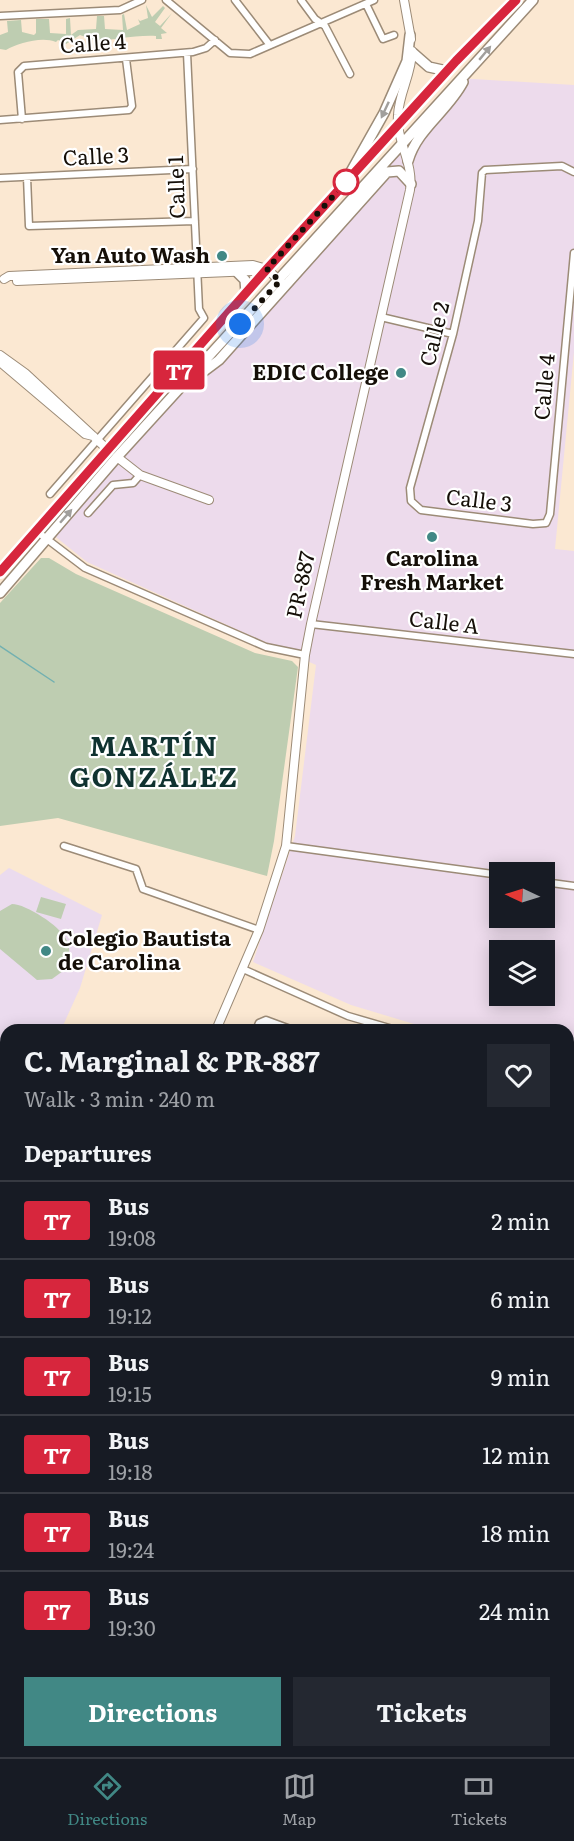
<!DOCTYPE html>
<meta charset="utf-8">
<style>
body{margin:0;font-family:Literata,serif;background:#242831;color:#f1f3f6;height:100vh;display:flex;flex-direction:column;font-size:22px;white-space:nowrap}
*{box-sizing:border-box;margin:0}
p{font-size:20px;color:#9ea1a6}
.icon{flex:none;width:33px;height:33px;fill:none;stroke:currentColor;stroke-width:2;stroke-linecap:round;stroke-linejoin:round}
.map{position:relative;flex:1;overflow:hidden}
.sheet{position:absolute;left:0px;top:1024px;width:574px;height:734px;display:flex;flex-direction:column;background:#171b24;border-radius:18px 18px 0 0;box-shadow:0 3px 15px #0003}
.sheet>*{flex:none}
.badge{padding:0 12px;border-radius:4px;font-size:21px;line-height:39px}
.needle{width:39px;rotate:274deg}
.buttons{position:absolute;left:489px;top:862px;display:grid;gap:12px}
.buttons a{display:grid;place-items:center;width:66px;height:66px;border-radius:0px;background:#171b24;box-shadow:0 3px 15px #0003;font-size:30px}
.you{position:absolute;width:30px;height:30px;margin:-15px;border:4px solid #fff;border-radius:50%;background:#1a73e8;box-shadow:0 0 0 9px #1a73e833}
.map>.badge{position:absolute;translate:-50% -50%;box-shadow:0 0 0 3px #fff}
h2{padding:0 24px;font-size:22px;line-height:54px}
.round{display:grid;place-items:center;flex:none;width:63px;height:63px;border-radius:0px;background:#242831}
.summary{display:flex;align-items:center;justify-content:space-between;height:102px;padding:0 24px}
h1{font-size:28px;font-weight:700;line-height:45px}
.action{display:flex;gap:12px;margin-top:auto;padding:12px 24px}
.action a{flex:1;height:69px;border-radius:0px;background:#418885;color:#fff;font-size:24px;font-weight:700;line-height:69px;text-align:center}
.action a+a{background:#242831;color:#f1f3f6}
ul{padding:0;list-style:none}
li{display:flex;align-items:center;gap:18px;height:78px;padding:0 24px;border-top:2px solid #363941}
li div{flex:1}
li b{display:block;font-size:22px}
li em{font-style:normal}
li .badge{min-width:66px;font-weight:700;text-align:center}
.menu{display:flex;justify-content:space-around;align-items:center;height:84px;border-top:2px solid #363941;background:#171b24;font-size:16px;color:#9ea1a6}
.menu a{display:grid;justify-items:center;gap:3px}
.menu .current{color:#418885}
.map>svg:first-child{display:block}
.industrial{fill:#eddbec;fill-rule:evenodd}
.education{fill:#ebdbee}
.green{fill:#becdb1}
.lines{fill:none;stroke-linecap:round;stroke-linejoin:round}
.stream{stroke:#72b0b1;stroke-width:1.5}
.minor-casing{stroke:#9c8b77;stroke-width:9}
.tertiary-casing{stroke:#9c8b77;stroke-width:10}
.primary-casing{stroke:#9c8b77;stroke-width:12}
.motorway-casing{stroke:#9c8b77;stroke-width:14}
.minor{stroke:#fff;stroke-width:6}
.tertiary{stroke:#fff;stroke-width:8}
.primary{stroke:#fff;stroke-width:9}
.motorway{stroke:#fff;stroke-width:10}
.oneway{fill:#a19f9c}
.line-casing{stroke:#fff;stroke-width:14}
.line{stroke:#d7263d;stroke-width:9}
.walk{stroke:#150f08;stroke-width:6;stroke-dasharray:0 10.8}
.stop-dot{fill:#fff;stroke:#d7263d;stroke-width:3}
.poi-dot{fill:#418885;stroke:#fff;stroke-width:2}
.labels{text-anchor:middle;stroke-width:4.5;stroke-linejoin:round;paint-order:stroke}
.street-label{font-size:21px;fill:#150f08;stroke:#fff}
.poi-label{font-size:21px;font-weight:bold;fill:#150f08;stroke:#fff;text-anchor:end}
.district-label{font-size:27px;font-weight:bold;letter-spacing:1.5px;fill:#0f3230;stroke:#fff}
</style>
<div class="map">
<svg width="574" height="1757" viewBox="0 0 574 1757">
<rect width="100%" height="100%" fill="#fbe8d2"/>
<!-- industrial -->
<path class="industrial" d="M 457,78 L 574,85 L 574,352 L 555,549 L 574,551 L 574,1073 L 569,1071 L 568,1030 L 434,1030 L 351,1005 L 253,962 L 295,836 L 316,665 L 87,562 L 52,534 ZM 500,873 L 544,873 L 544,918 L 500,918 ZM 500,951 L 544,951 L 544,996 L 500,996 Z"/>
<!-- education -->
<path class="education" d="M 9,868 L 102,915 L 80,988 L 61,1030 L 6,1030 L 6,1084 L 0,1080 L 0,875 Z"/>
<!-- green -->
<path class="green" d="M 146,5 L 152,17 L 163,6 L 165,8 L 155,22 L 160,26 L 172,13 L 161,28 L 167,33 L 161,34 L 162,39 L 156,39 L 156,36 C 146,35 132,37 121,38 L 121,43 L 116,43 L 115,39 L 97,41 L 80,35 L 66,44 L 58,40 L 56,42 C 42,36 18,43 6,50 L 0,49 L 0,35 L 8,32 L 7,21 L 21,20 L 22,32 L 34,35 L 36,33 L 36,19 L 49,19 L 50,33 L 66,34 L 66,19 L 70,18 L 71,35 L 78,30 L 96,29 L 97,16 L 104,16 L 105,29 L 123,30 L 122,15 L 124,14 L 127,30 L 140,24 L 138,19 L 140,21 L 148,18 Z
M 41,558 L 49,558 L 76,574 L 255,653 L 292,661 L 298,667 L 274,841 L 267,876 L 58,818 L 0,826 L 0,603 Z
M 41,897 L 66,904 L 61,919 L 36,912 Z
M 12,904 C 26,904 60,926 66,939 C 72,951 69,961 63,971 L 52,979 L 37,980 L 0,949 L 0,911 Z"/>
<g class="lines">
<!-- stream -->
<path class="stream" d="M 0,646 L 54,682
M 310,1752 L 318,1757"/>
<defs>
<path id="minor" d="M 166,0 L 230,53 L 250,54 L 374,0
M 235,0 L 269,44
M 301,0 L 315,19 L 325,26 L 350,74
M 366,4 L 383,39 L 394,35
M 0,16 L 120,10 L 142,0
M 22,119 L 18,72 L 24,66 L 193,52 L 206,48 L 215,40
M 0,120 L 129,110 L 132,106 L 126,59
M 574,172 L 562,166 L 485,170 L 482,173 L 478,221 L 453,334 L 410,488 L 411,501 L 421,510 L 533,524 L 546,523 L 550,514 L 574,253
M 27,177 L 29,226 L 195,221
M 0,178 L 193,169
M 381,317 L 453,334
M 50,494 L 204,318 L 199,309 L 187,53
M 88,513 L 113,485 L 133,483 L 140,475
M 35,530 L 85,568 L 266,647 L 305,655
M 311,624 L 574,654
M 64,846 L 136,869 L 143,889 L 259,930
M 286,846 L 500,875
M 544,882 L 574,886
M 243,969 L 348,1016 L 396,1030
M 256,1030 L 259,1023 L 266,1020 L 293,1030
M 568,1081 L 574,1083
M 568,1115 L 574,1116
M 568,1198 L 574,1179
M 568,1215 L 574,1216
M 568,1264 L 574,1266
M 0,1390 L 6,1408
M 568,1401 L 574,1402
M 568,1450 L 574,1450
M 568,1548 L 574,1547
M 568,1599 L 574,1598
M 568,1649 L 574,1648
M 568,1702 L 574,1701
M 34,1752 L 38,1757
M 116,1752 L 119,1757
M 184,1752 L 188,1757
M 364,1752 L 371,1757
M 13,1757 L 20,1752
M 405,1757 L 409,1752
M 499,1757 L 515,1752"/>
<path id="tertiary" d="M 404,0 L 411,39
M 4,279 L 9,276 L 253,265 L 267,269 L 282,283
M 17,281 L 253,271 L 258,268
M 0,355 L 25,373 L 107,449
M 0,362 L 85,434 L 93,436
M 117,457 L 140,475 L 209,500
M 216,1030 L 259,930 L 286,846 L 305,655 L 311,624 L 410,190 C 414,163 396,141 398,115 C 399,93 412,73 412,51
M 0,1367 L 6,1359
M 0,1378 L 6,1375
M 568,1733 L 574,1732
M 539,1757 L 541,1752"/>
<path id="primary" d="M 413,53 L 429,67 L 447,71
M 408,161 C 417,129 448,111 463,82
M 348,177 L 384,113 L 407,61 L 410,35
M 236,271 L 245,280 L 246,293
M 199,375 L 219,360 L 387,172 L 399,171 L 411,184
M 0,572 L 271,265 L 456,61 L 516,0
M 0,593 L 117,457 L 533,0"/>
<path id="motorway" d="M 0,1223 L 6,1219
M 0,1252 L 6,1250
M 0,1271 L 6,1268
M 568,1337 L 574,1338
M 568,1353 L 574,1355"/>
</defs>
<!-- minor casing -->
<use href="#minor" class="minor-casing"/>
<!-- tertiary casing -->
<use href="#tertiary" class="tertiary-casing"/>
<!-- primary casing -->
<use href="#primary" class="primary-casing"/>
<!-- motorway casing -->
<use href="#motorway" class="motorway-casing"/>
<!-- minor -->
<use href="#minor" class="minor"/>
<!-- tertiary -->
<use href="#tertiary" class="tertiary"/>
<!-- primary -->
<use href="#primary" class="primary"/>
<!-- motorway -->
<use href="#motorway" class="motorway"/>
</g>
<!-- one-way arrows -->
<defs><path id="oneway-solid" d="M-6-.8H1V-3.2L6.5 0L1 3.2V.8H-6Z" transform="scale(1.5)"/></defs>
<g class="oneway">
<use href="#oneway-solid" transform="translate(485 53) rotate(-50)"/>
<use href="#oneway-solid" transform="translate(385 110) rotate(115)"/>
<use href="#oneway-solid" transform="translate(66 516) rotate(-49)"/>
</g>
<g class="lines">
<defs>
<path id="line" d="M 0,572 L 267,269 L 456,61 L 516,0"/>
</defs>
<!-- line casing -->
<use href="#line" class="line-casing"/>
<!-- line -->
<use href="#line" class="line"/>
<!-- walk -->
<path class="walk" d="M 240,324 L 280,281 L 267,269 L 346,182"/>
</g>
<!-- markers -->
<circle class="stop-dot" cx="346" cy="182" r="12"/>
<g class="poi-dot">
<circle cx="222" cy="256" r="6"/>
<circle cx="401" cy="373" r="6"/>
<circle cx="432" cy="537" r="6"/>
<circle cx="46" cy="951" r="6"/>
</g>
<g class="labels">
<!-- street labels -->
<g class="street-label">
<text transform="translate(93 44) rotate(-4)" y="7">Calle 4</text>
<text transform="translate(96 157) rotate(-3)" y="7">Calle 3</text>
<text transform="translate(177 187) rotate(-92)" y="7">Calle 1</text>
<text transform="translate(435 334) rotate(-76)" y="7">Calle 2</text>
<text transform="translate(545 387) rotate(-85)" y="7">Calle 4</text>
<text transform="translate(479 501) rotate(7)" y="7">Calle 3</text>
<text transform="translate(301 585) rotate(-78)" y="7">PR-887</text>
<text transform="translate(444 623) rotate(7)" y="7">Calle A</text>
</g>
<!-- poi labels -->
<g class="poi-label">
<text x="210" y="263">Yan Auto Wash</text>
<text x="389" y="380">EDIC College</text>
<text x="432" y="566" text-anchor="middle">Carolina<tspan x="432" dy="24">Fresh Market</tspan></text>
<text x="58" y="946" text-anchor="start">Colegio Bautista<tspan x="58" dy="24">de Carolina</tspan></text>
</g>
<!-- district labels -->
<g class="district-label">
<text x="154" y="756">MARTÍN<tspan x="154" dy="31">GONZÁLEZ</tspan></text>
</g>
</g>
</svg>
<div class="buttons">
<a><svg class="needle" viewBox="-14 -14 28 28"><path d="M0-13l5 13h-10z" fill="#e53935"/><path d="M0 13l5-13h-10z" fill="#9ea1a6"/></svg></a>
<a><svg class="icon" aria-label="layers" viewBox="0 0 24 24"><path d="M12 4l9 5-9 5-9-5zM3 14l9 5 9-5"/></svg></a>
</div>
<div class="you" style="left:240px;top:324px"></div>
<b class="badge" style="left:179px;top:370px;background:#d7263d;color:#fff">T7</b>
<section class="sheet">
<div class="summary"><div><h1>C. Marginal &amp; PR-887</h1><p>Walk · 3 min · 240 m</p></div><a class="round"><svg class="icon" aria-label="heart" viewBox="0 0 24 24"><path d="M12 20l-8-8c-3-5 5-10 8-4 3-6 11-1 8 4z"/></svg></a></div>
<h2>Departures</h2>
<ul>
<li><span class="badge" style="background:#d7263d;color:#fff">T7</span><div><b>Bus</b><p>19:08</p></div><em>2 min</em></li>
<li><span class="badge" style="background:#d7263d;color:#fff">T7</span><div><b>Bus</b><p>19:12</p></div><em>6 min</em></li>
<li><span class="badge" style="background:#d7263d;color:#fff">T7</span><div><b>Bus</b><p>19:15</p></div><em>9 min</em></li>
<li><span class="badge" style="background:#d7263d;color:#fff">T7</span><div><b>Bus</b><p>19:18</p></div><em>12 min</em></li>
<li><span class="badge" style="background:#d7263d;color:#fff">T7</span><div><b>Bus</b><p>19:24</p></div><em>18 min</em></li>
<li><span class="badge" style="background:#d7263d;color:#fff">T7</span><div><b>Bus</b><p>19:30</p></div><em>24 min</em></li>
</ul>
<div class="action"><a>Directions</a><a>Tickets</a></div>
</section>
</div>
<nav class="menu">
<a class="current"><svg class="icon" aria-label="directions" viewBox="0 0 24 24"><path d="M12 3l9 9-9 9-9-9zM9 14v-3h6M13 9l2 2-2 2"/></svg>Directions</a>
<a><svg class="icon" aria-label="map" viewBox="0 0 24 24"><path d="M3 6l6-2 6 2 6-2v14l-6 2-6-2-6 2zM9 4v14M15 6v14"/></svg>Map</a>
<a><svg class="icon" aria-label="tickets" viewBox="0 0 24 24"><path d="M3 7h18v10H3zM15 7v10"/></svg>Tickets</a>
</nav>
